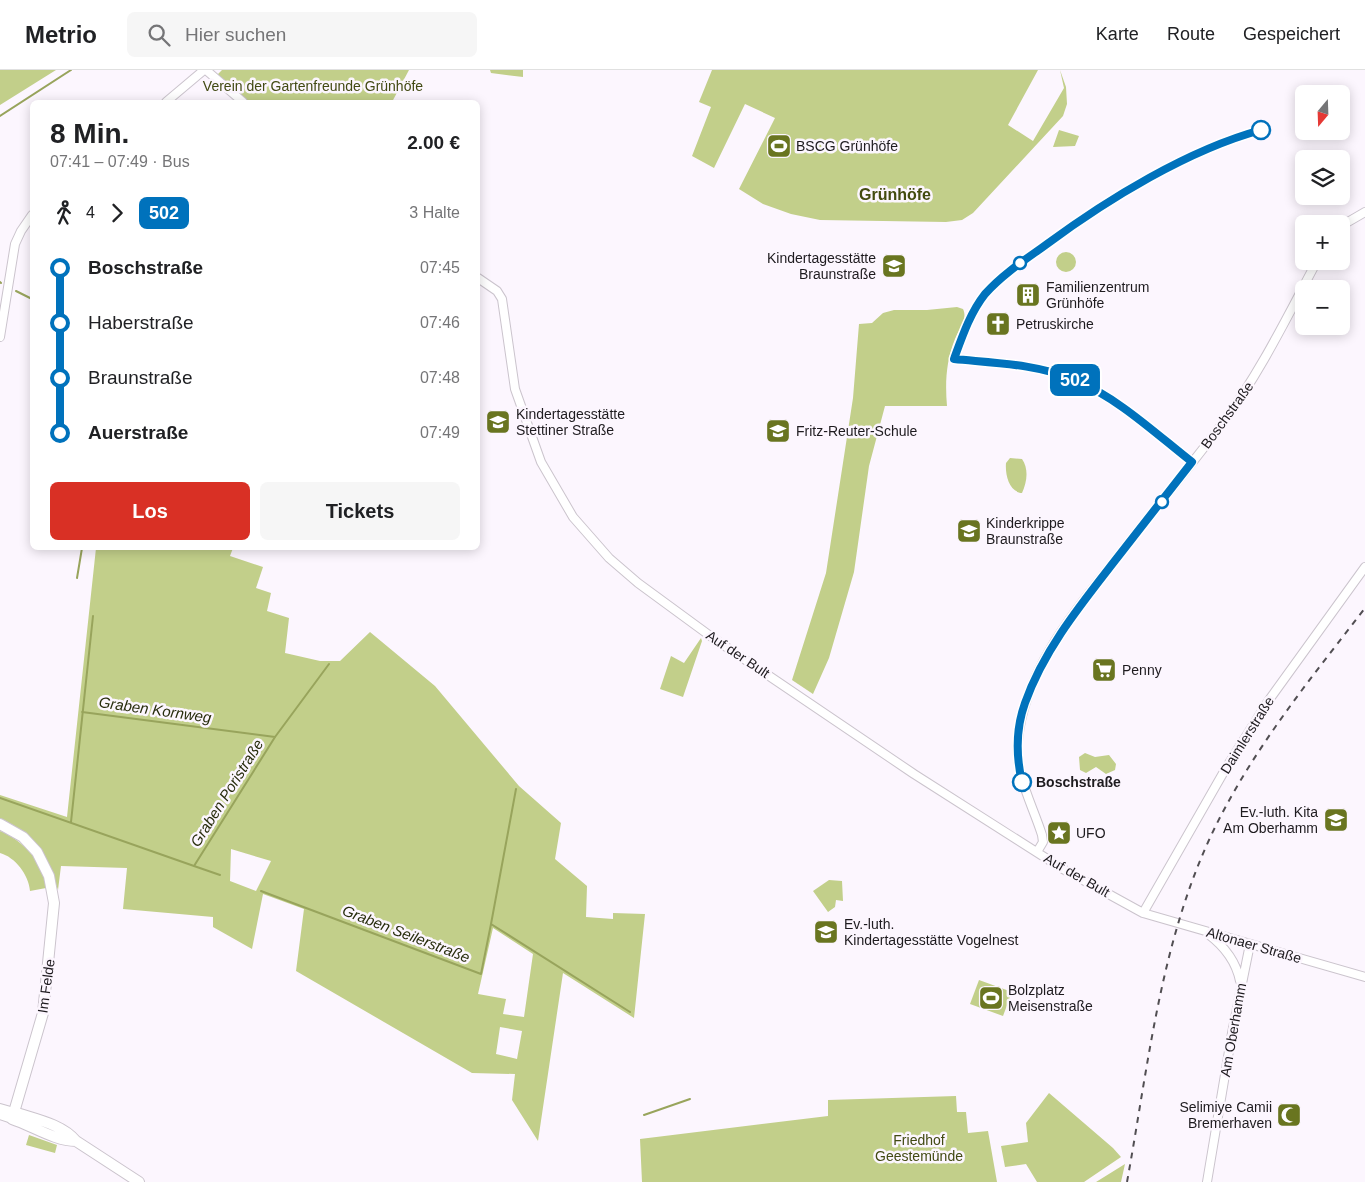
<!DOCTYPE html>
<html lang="de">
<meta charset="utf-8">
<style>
body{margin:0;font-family:Arial,sans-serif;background:#f6f6f6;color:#202124;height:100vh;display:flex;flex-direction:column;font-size:19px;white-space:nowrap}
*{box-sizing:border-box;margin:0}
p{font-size:16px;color:#757577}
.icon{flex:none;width:28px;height:28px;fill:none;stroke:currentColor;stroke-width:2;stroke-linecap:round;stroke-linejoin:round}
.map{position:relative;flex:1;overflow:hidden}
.panel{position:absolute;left:30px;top:30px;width:450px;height:450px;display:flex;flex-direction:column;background:#fff;border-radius:8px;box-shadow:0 2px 12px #0003}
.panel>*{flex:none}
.badge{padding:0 10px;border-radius:8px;font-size:18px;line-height:32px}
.needle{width:32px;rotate:199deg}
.tools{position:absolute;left:1295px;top:15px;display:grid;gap:10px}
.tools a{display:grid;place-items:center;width:55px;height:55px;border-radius:8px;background:#fff;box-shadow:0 2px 12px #0003;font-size:25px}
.map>.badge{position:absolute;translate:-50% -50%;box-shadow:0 0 0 2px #fff}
.legs{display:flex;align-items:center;gap:8px;height:55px;padding:0 20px;font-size:16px}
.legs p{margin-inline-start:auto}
.summary{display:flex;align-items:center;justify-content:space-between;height:85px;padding:0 20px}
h1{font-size:28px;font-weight:800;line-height:38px}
.action{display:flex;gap:10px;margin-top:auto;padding:10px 20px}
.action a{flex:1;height:58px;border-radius:8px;background:#d93025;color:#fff;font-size:20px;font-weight:800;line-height:58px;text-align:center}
.action a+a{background:#f6f6f6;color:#202124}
ul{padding:0 20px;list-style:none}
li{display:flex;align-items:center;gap:18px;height:55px;font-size:19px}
li i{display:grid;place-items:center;width:8px;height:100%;margin:0 6px;background:currentColor}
li i::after{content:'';width:12px;height:12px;margin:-6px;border:4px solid;border-radius:50%;background:#fff}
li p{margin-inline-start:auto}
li:first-child i{background:linear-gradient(#0000 50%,currentColor 0)}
li:last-child i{background:linear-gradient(currentColor 50%,#0000 0)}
header{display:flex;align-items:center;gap:30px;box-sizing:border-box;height:70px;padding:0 25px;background:#fff;border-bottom:1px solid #e0e0e0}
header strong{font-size:24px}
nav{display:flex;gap:28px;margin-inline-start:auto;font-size:18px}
.search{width:350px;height:45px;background:#f6f6f6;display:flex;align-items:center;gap:12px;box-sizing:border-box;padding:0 18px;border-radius:8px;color:#757577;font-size:19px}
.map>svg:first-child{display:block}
.green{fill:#c2cf8a;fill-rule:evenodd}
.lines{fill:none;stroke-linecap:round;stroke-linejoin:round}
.stream{stroke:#98a45c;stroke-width:2}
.minor-casing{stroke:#cbc4cd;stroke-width:10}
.major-casing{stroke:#cbc4cd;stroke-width:12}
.minor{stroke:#fff;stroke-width:8}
.major{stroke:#fff;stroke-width:10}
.rail{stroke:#514e52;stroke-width:2;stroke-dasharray:6 6;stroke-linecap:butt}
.line-1-casing{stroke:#fff;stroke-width:11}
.line-1{stroke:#0072bc;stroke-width:8}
.stop-1-dot{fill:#fff;stroke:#0072bc;stroke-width:2.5}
.labels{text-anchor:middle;stroke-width:5;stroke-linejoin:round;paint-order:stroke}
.park-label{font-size:14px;fill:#424a13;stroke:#fcf6fe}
.poi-label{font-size:14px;fill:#1e1b1f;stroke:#fcf6fe;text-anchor:start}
.street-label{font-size:14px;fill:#1e1b1f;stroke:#fcf6fe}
.stop-label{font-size:14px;font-weight:bold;fill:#1e1b1f;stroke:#fcf6fe;text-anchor:start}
.water-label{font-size:15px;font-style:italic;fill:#282d0d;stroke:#fcf6fe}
.quarter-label{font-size:16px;font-weight:bold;fill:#434b10;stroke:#fcf6fe}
</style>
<header>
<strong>Metrio</strong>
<div class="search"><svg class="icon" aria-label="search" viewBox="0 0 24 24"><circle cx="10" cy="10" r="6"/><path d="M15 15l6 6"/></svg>Hier suchen</div>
<nav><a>Karte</a><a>Route</a><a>Gespeichert</a></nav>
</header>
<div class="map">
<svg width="1365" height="1112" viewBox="0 0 1365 1112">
<rect width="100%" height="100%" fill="#fcf6fe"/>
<!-- green -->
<path class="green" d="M 0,0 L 56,0 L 0,35 Z
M 222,0 L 409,0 L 392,32 L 249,32 L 217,5 Z
M 490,0 L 523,0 L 523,7 L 491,3 Z
M 712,0 L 1038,0 L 1008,55 L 1033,71 L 1064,18 L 1060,0 L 1066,17 L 1067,34 L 1063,46 L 973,143 L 962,150 L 946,152 L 820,150 L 791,144 L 763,134 L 739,119 L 775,48 L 745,34 L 714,98 L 692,86 L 711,37 L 699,32 Z
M 1059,60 L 1079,66 L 1075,76 L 1053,77 Z
M1056 192a10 10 0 1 1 20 0a10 10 0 1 1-20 0Z
M 957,237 L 963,239 C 968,249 959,260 955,269 C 946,291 945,313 947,336 L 885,336 L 869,396 L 854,502 L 829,588 L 813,624 L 792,610 L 826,503 L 853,328 L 859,254 L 872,253 L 883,243 L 894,240 L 927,240 Z
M 1010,388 L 1022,389 C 1029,399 1027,412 1022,423 C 1009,422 1005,405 1006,393 Z
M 96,478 L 233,478 L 230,486 L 263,497 L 256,518 L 271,523 L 267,541 L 289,548 L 285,583 L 320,591 L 340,591 L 370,562 L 435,616 L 519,716 L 561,753 L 555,789 L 587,816 L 586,847 L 613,849 L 613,843 L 645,844 L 634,948 L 563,903 L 538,1071 L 512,1030 L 515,1004 L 472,1003 L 296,901 L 304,839 L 263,824 L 252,879 L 213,857 L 213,847 L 123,839 L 127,798 L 61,796 L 58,820 C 46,784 35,765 0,748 L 0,725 L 67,747 ZM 231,779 L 271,791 L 256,821 L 230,811 ZM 493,858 L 533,884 L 524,947 L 503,944 L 506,929 L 478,924 ZM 500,957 L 522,961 L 517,989 L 496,984 Z
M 701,568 L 702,571 L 683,627 L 660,619 L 671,586 L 684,593 Z
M 1085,683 L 1095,687 L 1109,685 L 1116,694 L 1115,700 L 1106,704 L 1096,697 L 1086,703 L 1080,700 L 1079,687 Z
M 0,761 C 23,770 44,793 46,818 L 30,821 C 29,805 15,787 0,783 Z
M 829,810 L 842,811 L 843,831 L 836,830 L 835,837 L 828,842 L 813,821 Z
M 979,910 L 1012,922 L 1003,946 L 970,934 Z
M 1049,1023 L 1113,1078 L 1121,1087 L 1084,1112 L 1037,1112 L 1026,1094 L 1005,1097 L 1001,1076 L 1028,1072 L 1026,1053 Z
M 956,1026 L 957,1042 L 966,1042 L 968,1063 L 988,1061 L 997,1112 L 642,1112 L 640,1069 L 828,1046 L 828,1030 Z
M 29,1065 L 57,1075 L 55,1083 L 26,1075 Z
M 1125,1094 L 1121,1112 L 1096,1112 Z"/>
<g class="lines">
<!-- stream -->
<path class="stream" d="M 0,46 L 71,0
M 0,212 L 1,213
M 16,221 L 32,229
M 77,508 L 82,478
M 82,642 L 275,667
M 0,728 L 194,796 L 275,667 L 329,594
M 71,752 L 93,546
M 194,796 L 220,805
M 261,821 L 481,904 L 491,854 L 630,942
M 491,854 L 516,719
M 644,1045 L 690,1029"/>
<defs>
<path id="minor" d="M 206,0 L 243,32
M 166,32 L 204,0
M 1341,156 L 1365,142
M 478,208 L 497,221 L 502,229 L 515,319 L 541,392 L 573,447 L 609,488 L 638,513 L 713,568 L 914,704 L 1063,799 L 1143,843 L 1365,907
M 0,267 L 15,174 L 21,161 L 32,145
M 1037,782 L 1043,772 L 1042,765 C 1032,733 1015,706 1018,671 C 1024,599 1077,539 1119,485 C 1153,441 1189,398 1222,354 C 1260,303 1287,247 1317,191
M 1143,843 L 1226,698 L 1269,630 L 1365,497
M 1208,864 C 1224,876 1236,891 1240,911
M 0,1038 L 14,1042
M 0,1045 L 12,1049
M 1207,1112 L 1232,963 L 1250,874"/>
<path id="major" d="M 0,754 L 23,767 L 37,782 L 49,806 L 54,833 L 43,943 L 12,1049 C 33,1056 55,1071 76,1071
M 14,1042 C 35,1049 62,1054 76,1071 L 139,1112"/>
</defs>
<!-- minor casing -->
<use href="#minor" class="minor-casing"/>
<!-- major casing -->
<use href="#major" class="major-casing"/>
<!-- minor -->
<use href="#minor" class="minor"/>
<!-- major -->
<use href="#major" class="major"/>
<!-- rail -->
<path class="rail" d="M 1127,1112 C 1148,997 1160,877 1209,770 C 1248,685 1308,612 1365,538"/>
</g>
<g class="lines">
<defs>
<path id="line-1" d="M 1022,712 C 1016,686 1016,658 1025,633 C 1044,579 1082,533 1117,488 C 1142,456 1167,424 1192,392 C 1155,363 1118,328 1075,310 C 1038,294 994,293 954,289 C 962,267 970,243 985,224 C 1003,204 1026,189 1047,174 C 1108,129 1188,80 1261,60"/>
</defs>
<!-- line-1 casing -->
<use href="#line-1" class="line-1-casing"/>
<!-- line-1 -->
<use href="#line-1" class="line-1"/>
</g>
<!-- icons -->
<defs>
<symbol id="stadium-square" viewBox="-11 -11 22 22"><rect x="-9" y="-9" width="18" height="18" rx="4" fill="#697520" stroke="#fcf6fe"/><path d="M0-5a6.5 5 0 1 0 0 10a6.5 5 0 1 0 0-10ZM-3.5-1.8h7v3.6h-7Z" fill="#fff"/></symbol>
<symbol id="school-square" viewBox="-11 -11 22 22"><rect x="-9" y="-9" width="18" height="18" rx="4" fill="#697520" stroke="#fcf6fe"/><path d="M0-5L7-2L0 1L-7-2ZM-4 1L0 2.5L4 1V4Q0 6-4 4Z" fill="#fff"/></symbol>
<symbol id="building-square" viewBox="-11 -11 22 22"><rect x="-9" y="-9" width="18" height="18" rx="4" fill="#697520" stroke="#fcf6fe"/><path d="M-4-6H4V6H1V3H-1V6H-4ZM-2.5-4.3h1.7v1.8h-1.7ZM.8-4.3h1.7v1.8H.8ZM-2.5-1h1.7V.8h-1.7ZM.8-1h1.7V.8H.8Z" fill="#fff"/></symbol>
<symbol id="church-square" viewBox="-11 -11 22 22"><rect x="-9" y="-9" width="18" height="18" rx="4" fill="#697520" stroke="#fcf6fe"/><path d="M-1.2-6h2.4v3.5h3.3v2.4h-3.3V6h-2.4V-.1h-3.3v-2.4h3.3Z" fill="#fff"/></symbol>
<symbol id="supermarket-square" viewBox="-11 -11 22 22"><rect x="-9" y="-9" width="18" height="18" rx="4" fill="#697520" stroke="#fcf6fe"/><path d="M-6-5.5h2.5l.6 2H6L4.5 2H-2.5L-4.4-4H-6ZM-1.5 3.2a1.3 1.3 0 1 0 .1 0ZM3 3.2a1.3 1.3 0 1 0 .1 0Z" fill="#fff"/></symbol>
<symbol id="sight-square" viewBox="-11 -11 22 22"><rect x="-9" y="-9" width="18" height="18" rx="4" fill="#697520" stroke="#fcf6fe"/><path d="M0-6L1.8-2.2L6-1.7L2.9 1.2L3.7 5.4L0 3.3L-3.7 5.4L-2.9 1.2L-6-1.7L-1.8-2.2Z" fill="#fff"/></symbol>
<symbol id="mosque-square" viewBox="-11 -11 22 22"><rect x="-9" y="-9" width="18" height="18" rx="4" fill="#697520" stroke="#fcf6fe"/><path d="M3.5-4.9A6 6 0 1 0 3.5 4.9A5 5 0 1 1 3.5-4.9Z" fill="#fff"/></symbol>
</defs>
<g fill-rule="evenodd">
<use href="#stadium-square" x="765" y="62" width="28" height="28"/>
<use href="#school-square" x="880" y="182" width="28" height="28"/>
<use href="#building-square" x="1014" y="211" width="28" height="28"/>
<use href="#church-square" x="984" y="240" width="28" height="28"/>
<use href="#school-square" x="484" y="338" width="28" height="28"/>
<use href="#school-square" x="764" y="347" width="28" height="28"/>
<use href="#school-square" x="955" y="447" width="28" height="28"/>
<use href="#supermarket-square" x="1090" y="586" width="28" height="28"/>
<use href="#school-square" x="1322" y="736" width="28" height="28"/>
<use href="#sight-square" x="1045" y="749" width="28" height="28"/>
<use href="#school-square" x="812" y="848" width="28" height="28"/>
<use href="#stadium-square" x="977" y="914" width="28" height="28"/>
<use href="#mosque-square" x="1275" y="1031" width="28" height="28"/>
</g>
<!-- markers -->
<g class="stop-1-dot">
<circle cx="1261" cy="60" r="9"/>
<circle cx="1020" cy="193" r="6"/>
<circle cx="1162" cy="432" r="6"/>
<circle cx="1022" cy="712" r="9"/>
</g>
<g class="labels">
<!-- park labels -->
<g class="park-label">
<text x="313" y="21">Verein der Gartenfreunde Grünhöfe</text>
<text x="919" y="1075">Friedhof<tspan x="919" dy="16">Geestemünde</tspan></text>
</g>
<!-- poi labels -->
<g class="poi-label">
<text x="796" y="81">BSCG Grünhöfe</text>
<text x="876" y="193" text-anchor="end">Kindertagesstätte<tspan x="876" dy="16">Braunstraße</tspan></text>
<text x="1046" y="222">Familienzentrum<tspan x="1046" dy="16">Grünhöfe</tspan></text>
<text x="1016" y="259">Petruskirche</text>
<text x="516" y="349">Kindertagesstätte<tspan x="516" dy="16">Stettiner Straße</tspan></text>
<text x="796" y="366">Fritz-Reuter-Schule</text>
<text x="986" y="458">Kinderkrippe<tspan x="986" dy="16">Braunstraße</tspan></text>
<text x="1122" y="605">Penny</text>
<text x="1318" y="747" text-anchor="end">Ev.-luth. Kita<tspan x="1318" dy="16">Am Oberhamm</tspan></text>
<text x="1076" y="768">UFO</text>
<text x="844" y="859">Ev.-luth.<tspan x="844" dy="16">Kindertagesstätte Vogelnest</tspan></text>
<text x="1008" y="925">Bolzplatz<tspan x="1008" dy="16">Meisenstraße</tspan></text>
<text x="1272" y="1042" text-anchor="end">Selimiye Camii<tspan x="1272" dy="16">Bremerhaven</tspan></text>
</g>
<!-- street labels -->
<g class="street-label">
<text transform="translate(1227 345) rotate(-54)" y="5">Boschstraße</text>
<text transform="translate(738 584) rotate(34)" y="5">Auf der Bult</text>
<text transform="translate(1247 665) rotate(-58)" y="5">Daimlerstraße</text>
<text transform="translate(1077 805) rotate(30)" y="5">Auf der Bult</text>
<text transform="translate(1254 875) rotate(16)" y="5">Altonaer Straße</text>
<text transform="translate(46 916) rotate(-82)" y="5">Im Felde</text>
<text transform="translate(1233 960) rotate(-80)" y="5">Am Oberhamm</text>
</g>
<!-- stop labels -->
<g class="stop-label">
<text x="1036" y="717">Boschstraße</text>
</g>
<!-- water labels -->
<g class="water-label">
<text transform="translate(155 640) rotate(8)" y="5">Graben Kornweg</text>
<text transform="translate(227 723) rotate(-58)" y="5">Graben Poristraße</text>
<text transform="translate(406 864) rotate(21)" y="5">Graben Seilerstraße</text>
</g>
<!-- quarter labels -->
<g class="quarter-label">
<text x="895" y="130">Grünhöfe</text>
</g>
</g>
</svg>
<div class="tools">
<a><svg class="needle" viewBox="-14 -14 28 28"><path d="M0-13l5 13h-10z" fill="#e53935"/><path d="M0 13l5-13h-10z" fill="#757577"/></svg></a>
<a><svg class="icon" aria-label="layers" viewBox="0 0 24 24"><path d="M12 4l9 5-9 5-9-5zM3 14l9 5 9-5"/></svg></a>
<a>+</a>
<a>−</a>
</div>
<b class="badge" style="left:1075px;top:310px;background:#0072bc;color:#fff">502</b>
<section class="panel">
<div class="summary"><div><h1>8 Min.</h1><p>07:41 – 07:49 · Bus</p></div><b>2.00 €</b></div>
<div class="legs"><svg class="icon" aria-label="walk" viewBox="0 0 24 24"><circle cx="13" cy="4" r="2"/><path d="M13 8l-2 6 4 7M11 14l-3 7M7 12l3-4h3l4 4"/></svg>4<svg class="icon" aria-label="forward" viewBox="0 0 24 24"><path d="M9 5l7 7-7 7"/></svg><b class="badge" style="background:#0072bc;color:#fff">502</b><p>3 Halte</p></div>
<ul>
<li><i style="color:#0072bc"></i><b>Boschstraße</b><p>07:45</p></li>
<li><i style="color:#0072bc"></i><span>Haberstraße</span><p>07:46</p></li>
<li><i style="color:#0072bc"></i><span>Braunstraße</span><p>07:48</p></li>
<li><i style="color:#0072bc"></i><b>Auerstraße</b><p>07:49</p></li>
</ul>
<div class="action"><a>Los</a><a>Tickets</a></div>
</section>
</div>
